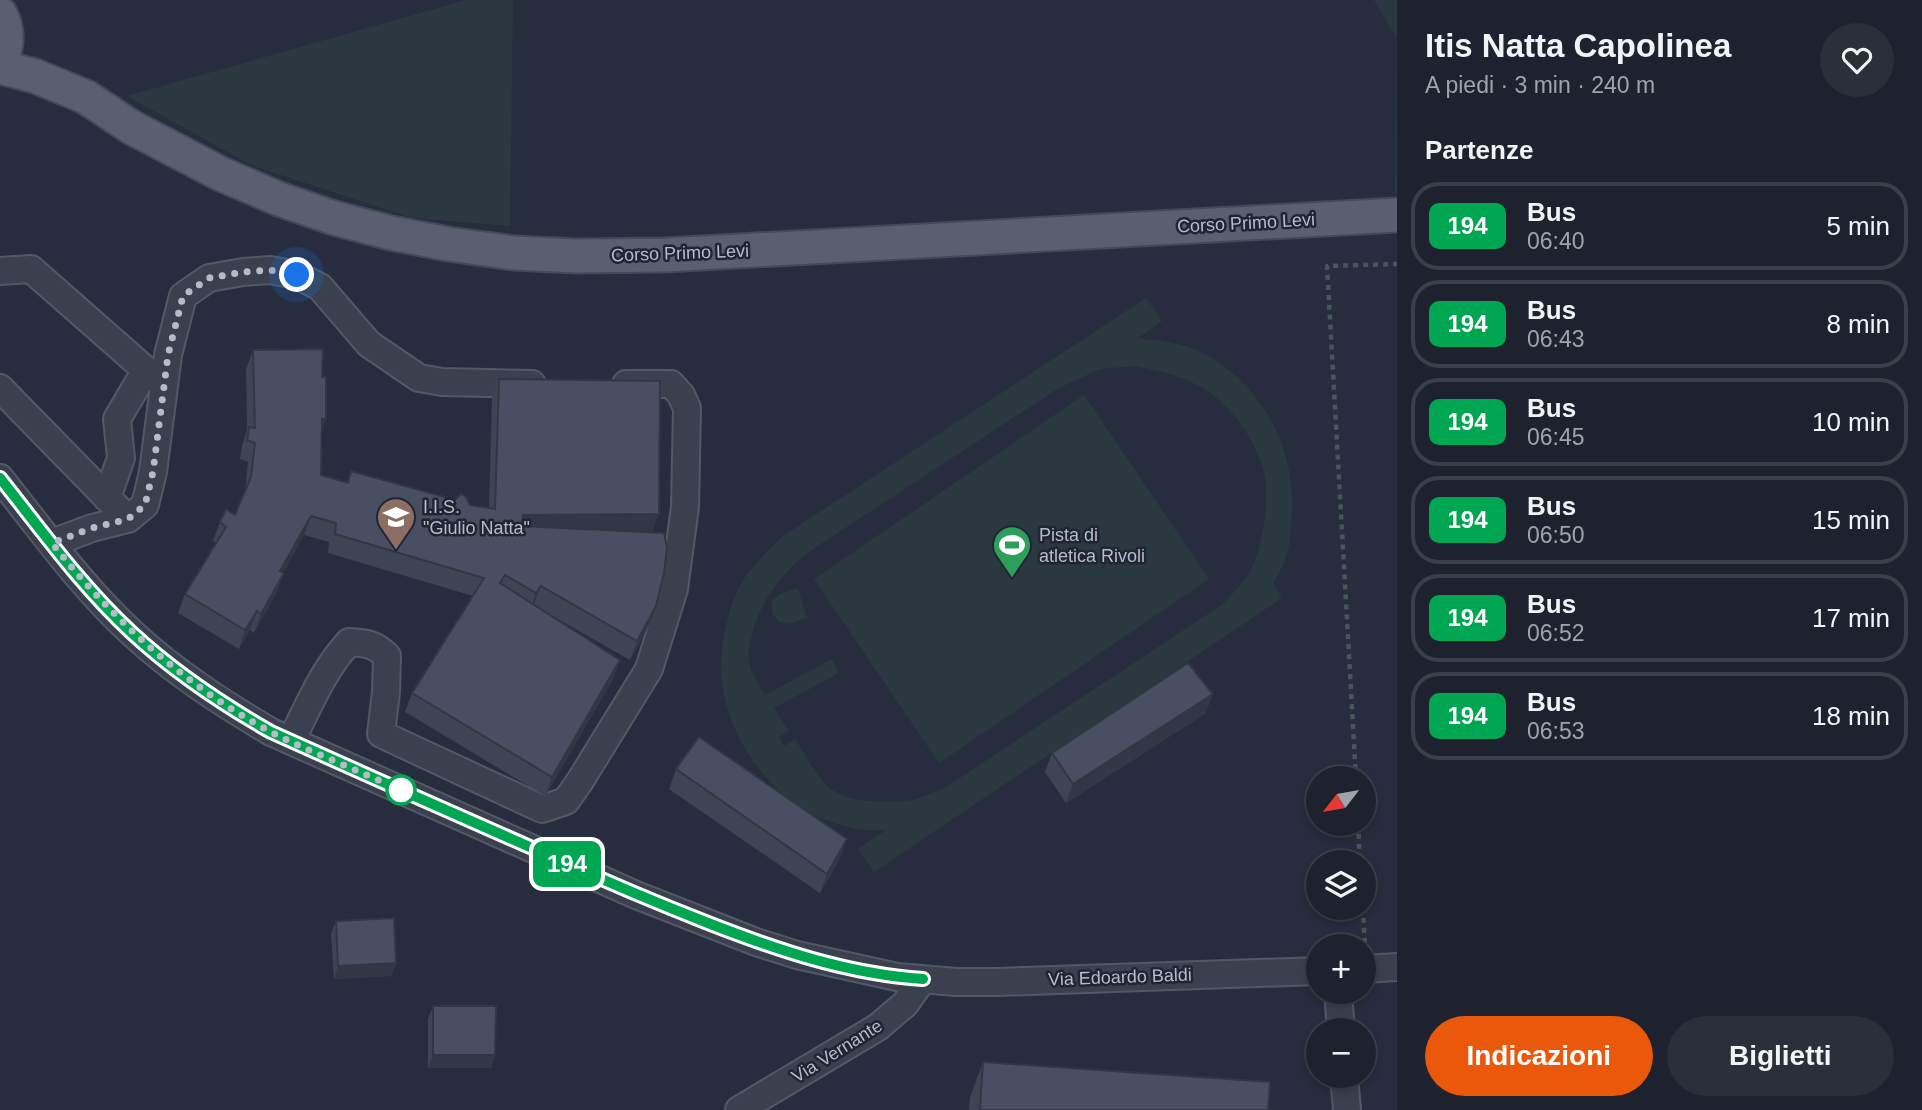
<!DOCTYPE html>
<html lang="it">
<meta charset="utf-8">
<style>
body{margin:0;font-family:Helvetica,sans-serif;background:#2a2f3a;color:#f1f3f6;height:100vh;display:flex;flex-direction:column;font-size:26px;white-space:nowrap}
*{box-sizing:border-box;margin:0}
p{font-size:23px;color:#a0a4aa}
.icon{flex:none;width:38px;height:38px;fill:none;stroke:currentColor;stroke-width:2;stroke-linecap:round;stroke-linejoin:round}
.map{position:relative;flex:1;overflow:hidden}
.panel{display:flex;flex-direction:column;background:#1d222e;width:525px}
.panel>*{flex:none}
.badge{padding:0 14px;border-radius:10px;font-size:24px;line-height:46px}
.needle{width:46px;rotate:239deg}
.fabs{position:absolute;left:1306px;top:766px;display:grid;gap:14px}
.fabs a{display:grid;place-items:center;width:70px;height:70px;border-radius:50%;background:#1d222e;box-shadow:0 4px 10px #0003,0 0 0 2px #3b3f4a;font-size:35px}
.you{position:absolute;width:35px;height:35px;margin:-18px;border:5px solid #fff;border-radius:50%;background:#1a73e8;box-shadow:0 0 0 10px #1a73e833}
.map>.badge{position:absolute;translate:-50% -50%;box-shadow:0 0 0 4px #fff}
h2{padding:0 28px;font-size:26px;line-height:63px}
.round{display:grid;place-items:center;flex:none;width:74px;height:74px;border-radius:37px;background:#2a2f3a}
.summary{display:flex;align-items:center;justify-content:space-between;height:119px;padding:0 28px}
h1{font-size:33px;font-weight:700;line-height:52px}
.button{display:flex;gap:14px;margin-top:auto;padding:14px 28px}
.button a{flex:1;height:80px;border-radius:42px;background:#ea580c;color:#fff;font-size:28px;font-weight:700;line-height:80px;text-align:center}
.button a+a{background:#2a2f3a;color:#f1f3f6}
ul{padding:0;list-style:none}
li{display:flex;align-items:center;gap:21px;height:88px;margin:0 14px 10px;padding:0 14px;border:4px solid #3b3f4a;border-radius:28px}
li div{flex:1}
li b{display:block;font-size:26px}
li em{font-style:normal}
li .badge{min-width:77px;font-weight:700;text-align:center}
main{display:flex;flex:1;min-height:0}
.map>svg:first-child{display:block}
.green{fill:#29393f;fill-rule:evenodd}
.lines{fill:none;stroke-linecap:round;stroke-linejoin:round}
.minor-casing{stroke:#535866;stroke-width:30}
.major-casing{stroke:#444958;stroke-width:37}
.path{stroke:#47565c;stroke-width:4.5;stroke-dasharray:5 5;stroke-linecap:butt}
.minor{stroke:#3b404f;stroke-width:26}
.major{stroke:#595f6e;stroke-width:33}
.wall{fill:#3e4454}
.shaded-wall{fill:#323745}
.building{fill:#484f62;stroke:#323745;stroke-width:2}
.line-casing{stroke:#fff;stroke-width:16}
.line{stroke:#00a651;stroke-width:10}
.walk{stroke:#b7bbc9;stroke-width:7;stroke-dasharray:0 12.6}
.stop-dot{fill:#fff;stroke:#00a651;stroke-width:3.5}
.labels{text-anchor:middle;stroke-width:5;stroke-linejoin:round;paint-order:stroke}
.street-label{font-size:18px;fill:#b7bbc9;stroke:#202534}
.poi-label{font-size:18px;fill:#b7bbc9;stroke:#202534;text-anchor:start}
</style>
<main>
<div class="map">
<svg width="1397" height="1110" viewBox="0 0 1397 1110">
<rect width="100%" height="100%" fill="#272d3e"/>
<!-- green -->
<path class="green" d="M 466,0 L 513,0 L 510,226 L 412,218 L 253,166 L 127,96 Z
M 1374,0 L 1397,0 L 1397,194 L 1395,195 L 1397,38 Z
M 1146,298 L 1162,321 L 1138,338 C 1159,341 1181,342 1201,352 C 1261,383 1295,445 1292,512 C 1291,528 1291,544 1285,560 C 1282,568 1277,576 1273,584 L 1282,598 L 874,872 L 858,849 L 886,830 C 879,830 871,830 864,830 C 789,820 732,756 722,683 C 718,657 725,623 734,599 C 743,573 764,554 783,536 ZM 1134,366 C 1160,370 1187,377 1209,392 C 1233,409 1253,438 1262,465 C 1271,491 1264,542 1253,565 C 1246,580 1234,592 1223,604 L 943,789 C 933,792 922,798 912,800 C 889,804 843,803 826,785 C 814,772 805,754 795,739 L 784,746 L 779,737 L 789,731 L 774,708 L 839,673 L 832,659 L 765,695 C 759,685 750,672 749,660 C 748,655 749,649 750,644 C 756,607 779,576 807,553 L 1059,388 L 1100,369 Z
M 1084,395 L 1209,579 L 939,763 L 814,579 Z
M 798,588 L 807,618 L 789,624 L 779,622 L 772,613 L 772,601 L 780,594 Z"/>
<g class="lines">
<defs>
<path id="minor" d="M 0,271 L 31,269 L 164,386
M 0,388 L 128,519
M 0,478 C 42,531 82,587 132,633 C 174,672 222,703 271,732 L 636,895 L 756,942 L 797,955 L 897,977 L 956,982 L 998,982 L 1318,971
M 107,498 L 121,458 L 117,419 L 146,370
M 52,543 L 92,528 L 128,519 L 145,505 L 153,472 L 168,355 L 183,296 L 209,278 L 243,272 L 270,270 L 297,275 L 320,287 L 369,344 L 419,378 L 442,382 L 532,384
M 291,741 C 308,707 323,670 349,642 C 366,643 375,644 387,656 L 386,692 L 381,734 L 542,809 L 566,801 L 580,781 L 649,669 L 674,589 L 685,507 L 687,408 L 681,395 L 671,384 L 626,384
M 1363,969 L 1397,967
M 1338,992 L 1341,1031
M 1344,1076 L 1347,1110
M 739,1110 L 878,1027 L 905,1004 L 923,979"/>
<path id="major" d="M 0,14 C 10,31 7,48 0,65
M 0,67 L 35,76 L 86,97 L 131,127 L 221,174 L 279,199 L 334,218 L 391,233 L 448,244 L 514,253 L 576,256 L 665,255 L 1397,215"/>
</defs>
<!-- minor casing -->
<use href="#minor" class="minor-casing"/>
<!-- major casing -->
<use href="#major" class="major-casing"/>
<!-- path -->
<path class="path" d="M 1356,779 L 1327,266 L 1397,264
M 1358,824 L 1360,863
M 1363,908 L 1365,947"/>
<!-- minor -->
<use href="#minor" class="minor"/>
<!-- major -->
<use href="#major" class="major"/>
</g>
<!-- wall -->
<path class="wall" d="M 253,350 L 322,433 L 321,475 L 347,483 L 351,471 L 470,505 L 489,508 L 492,398 L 499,379 L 653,533 L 656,606 L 649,625 L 630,660 L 540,609 L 620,660 L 613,679 L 545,796 L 405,712 L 412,693 L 473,596 L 328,553 L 329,542 L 304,535 L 283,573 L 277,592 L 254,633 L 250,630 L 239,649 L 178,613 L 185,594 L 216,543 L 213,541 L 220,522 L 235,515 L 245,492 L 248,462 L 240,459 L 242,446 L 247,430 L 246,369 Z
M 1206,713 L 1066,803 L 1045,772 L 1052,753 Z
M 676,769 L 847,839 L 840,858 L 820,893 L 669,789 Z
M 336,921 L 396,963 L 391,976 L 334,979 L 331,934 Z
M 433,1006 L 495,1055 L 491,1068 L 428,1068 L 428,1019 Z
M 983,1062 L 1268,1110 L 969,1110 L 970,1097 Z"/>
<!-- shaded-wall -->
<path class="shaded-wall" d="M 322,419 L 326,419 L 320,438 Z
M 659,514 L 652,533 L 516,534 L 523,515 Z
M 311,516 L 304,535 L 274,590 L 280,571 Z
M 284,573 L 277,592 L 254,633 L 261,614 Z
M 541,586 L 534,605 L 529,612 L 536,593 Z
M 656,606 L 649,625 L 630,660 L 637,641 Z
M 257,611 L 250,630 L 239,649 L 245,630 Z
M 620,660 L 613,679 L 545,796 L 552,777 Z
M 1213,694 L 1206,713 L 1066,803 L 1073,784 Z
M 847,839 L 840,858 L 820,893 L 827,874 Z
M 396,963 L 391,976 L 334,979 L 338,966 Z
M 433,1055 L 495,1055 L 491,1068 L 428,1068 Z"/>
<!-- building -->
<path class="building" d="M 323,349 L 322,377 L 326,377 L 326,419 L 322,419 L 321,475 L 348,483 L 351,471 L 455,500 L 461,494 L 466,497 L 470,505 L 495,509 L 499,379 L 660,381 L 659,514 L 523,515 L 522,526 L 664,533 L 667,548 L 664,573 L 656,606 L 637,641 L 541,586 L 536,593 L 505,575 L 500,583 L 620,660 L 552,777 L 412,693 L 484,578 L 335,534 L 336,523 L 311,516 L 280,571 L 284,573 L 261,614 L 257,611 L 245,630 L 185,594 L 226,527 L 220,522 L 226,509 L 235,515 L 251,477 L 255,443 L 247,440 L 249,427 L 255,428 L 253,350 Z
M 1188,663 L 1213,694 L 1073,784 L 1052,753 Z
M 699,737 L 847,839 L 827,874 L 676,769 Z
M 394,918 L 396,963 L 338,966 L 336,921 Z
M 433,1006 L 496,1006 L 495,1055 L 433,1055 Z
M 983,1062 L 1270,1082 L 1268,1110 L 980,1110 Z"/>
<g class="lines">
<defs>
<path id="line" d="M 0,478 C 42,531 82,587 132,633 C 174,672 222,704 271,732 C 366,775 462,817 557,859 C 607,882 657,903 708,923 C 777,950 848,974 923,979"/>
</defs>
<!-- line casing -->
<use href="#line" class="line-casing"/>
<!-- line -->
<use href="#line" class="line"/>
<!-- walk -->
<path class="walk" d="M 297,275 L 270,270 L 243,272 L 209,278 L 183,296 L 168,355 L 153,472 L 145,505 L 128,519 L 92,528 L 52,543 C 112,619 184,685 269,731 C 312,753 357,770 401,790"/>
</g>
<!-- icons -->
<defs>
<symbol id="school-pin" viewBox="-11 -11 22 30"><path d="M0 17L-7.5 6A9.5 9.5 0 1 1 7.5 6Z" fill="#8d6e63" stroke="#202534"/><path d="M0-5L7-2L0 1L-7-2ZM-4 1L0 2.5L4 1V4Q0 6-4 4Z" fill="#fff"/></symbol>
<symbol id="stadium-pin" viewBox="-11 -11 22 30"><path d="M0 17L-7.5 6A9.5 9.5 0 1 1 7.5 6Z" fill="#2e9e5b" stroke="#202534"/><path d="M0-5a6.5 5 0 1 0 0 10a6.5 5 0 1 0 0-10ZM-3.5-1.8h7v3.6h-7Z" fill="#fff"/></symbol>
</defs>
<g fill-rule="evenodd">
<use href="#school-pin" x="374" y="495" width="44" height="60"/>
<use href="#stadium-pin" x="990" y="523" width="44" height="60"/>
</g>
<!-- markers -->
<circle class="stop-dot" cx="401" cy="790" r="14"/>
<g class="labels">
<!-- street labels -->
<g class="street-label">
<text transform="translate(1246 223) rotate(-3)" y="6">Corso Primo Levi</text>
<text transform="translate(680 253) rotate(-2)" y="6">Corso Primo Levi</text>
<text transform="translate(1120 977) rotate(-2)" y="6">Via Edoardo Baldi</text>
<text transform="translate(837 1051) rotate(-32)" y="6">Via Vernante</text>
</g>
<!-- poi labels -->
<g class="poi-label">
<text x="423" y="513">I.I.S.<tspan x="423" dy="21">"Giulio Natta"</tspan></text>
<text x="1039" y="541">Pista di<tspan x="1039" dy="21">atletica Rivoli</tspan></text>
</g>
</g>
</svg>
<div class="fabs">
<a><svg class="needle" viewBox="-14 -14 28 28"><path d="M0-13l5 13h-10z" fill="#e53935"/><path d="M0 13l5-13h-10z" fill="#a0a4aa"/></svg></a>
<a><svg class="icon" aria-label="layers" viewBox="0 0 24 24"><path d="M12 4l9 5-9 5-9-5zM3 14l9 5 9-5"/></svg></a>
<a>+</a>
<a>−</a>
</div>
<div class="you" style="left:297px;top:275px"></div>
<b class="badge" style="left:567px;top:864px;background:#00a651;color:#fff">194</b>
</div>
<section class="panel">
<div class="summary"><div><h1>Itis Natta Capolinea</h1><p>A piedi · 3 min · 240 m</p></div><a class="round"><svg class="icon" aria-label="heart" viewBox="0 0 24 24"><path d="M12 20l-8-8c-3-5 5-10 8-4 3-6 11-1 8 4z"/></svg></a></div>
<h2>Partenze</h2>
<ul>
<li><span class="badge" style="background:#00a651;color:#fff">194</span><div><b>Bus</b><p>06:40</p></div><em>5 min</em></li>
<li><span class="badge" style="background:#00a651;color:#fff">194</span><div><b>Bus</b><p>06:43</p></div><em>8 min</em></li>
<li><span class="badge" style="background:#00a651;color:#fff">194</span><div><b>Bus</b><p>06:45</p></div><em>10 min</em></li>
<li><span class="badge" style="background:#00a651;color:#fff">194</span><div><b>Bus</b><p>06:50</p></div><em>15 min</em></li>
<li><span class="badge" style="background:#00a651;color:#fff">194</span><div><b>Bus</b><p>06:52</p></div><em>17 min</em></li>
<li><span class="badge" style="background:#00a651;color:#fff">194</span><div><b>Bus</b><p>06:53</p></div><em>18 min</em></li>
</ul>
<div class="button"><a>Indicazioni</a><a>Biglietti</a></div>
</section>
</main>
